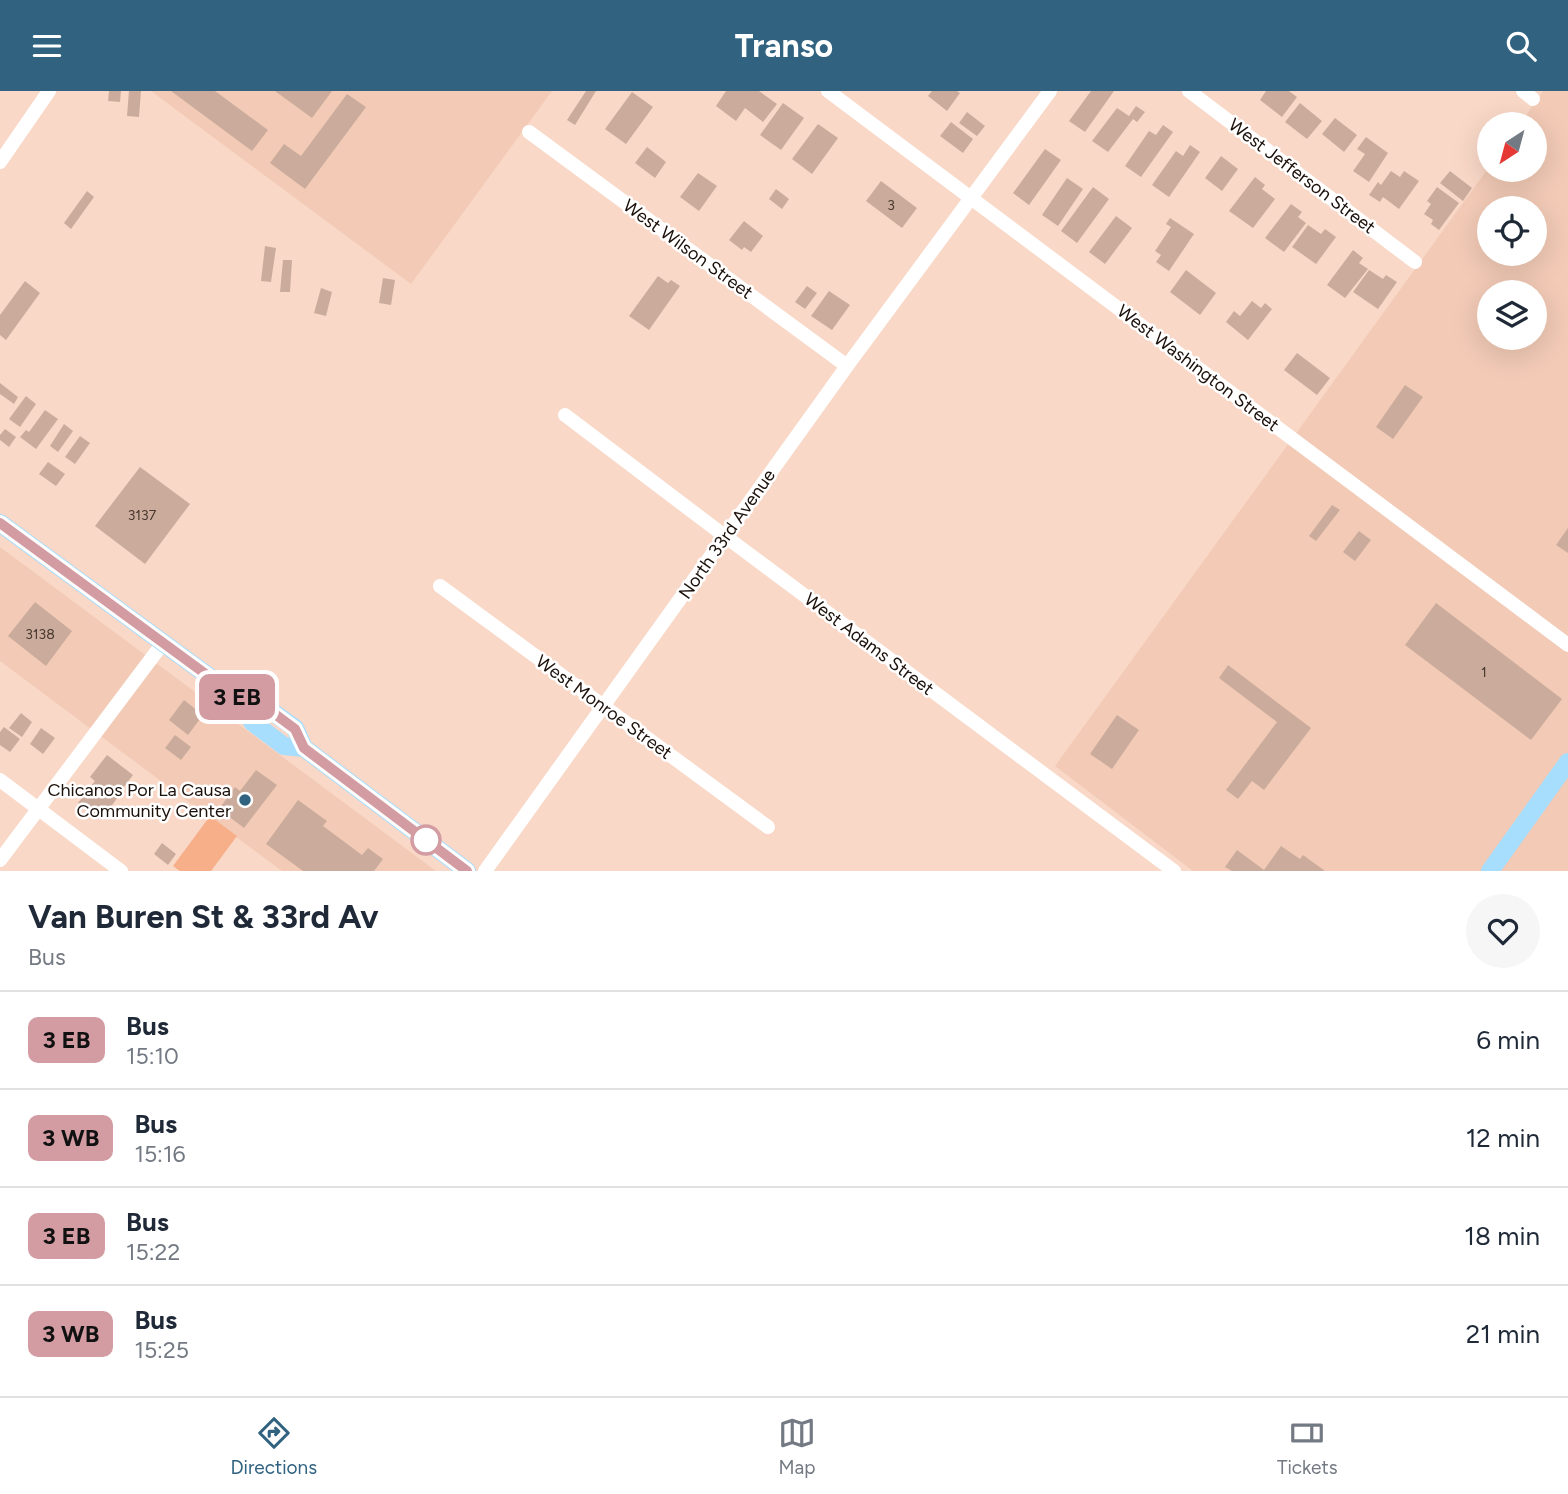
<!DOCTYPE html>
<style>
body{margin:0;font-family:Figtree,sans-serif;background:#f6f6f7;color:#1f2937;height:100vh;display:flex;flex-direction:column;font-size:26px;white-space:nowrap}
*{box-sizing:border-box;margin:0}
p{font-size:23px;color:#747a83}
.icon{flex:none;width:38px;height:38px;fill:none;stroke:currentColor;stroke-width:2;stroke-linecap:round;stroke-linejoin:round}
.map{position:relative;height:780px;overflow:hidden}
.panel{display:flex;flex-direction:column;background:#fff;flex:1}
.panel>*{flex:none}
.badge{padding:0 14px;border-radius:10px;font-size:24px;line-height:46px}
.needle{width:46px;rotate:216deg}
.tools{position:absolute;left:1477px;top:21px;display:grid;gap:14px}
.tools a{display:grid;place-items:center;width:70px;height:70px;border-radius:50%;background:#fff;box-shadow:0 7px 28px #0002;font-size:35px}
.map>.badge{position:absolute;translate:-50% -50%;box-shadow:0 0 0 4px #fff}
.round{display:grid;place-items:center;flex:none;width:74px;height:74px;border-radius:37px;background:#f6f6f7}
.summary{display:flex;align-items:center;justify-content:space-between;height:119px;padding:0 28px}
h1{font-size:33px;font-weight:700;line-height:52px}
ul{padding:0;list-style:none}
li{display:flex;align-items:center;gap:21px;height:98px;padding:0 28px;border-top:2px solid #e0e1e3}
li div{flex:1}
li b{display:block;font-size:26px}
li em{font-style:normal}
li .badge{min-width:77px;font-weight:700;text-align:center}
header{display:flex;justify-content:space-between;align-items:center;height:91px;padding:0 28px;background:#316381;color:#fff;font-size:32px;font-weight:700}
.tabs{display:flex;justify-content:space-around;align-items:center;height:98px;border-top:2px solid #e0e1e3;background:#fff;font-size:19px;color:#747a83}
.tabs a{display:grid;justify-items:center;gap:4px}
.tabs .active{color:#316381}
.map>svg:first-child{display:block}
.built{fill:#f2cab6;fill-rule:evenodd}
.green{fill:#f6af89}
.building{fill:#cbac9c}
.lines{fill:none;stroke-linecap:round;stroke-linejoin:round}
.minor{stroke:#fff;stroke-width:14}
.major{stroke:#a7ddfd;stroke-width:18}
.line-casing{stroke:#fff;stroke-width:16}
.line{stroke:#d39ca3;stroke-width:10}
.poi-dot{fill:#316381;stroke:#fff;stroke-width:2.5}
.stop-dot{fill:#fff;stroke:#d39ca3;stroke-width:3.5}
.labels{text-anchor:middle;stroke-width:5;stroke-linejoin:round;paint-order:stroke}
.number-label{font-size:14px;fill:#47372e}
.street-label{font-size:18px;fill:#1b100a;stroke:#fff}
.poi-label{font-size:18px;fill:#1b100a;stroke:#fff;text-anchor:end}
</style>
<header><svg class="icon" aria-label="menu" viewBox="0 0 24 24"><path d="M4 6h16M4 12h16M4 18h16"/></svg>Transo<svg class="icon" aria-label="search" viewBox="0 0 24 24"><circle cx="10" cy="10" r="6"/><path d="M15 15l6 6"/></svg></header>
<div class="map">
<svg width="1568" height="780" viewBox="0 0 1568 780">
<rect width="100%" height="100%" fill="#f9d8c7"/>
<!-- built -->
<path class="built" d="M 151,0 L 552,0 L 411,193 Z
M 1543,0 L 1568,0 L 1568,780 L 1193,780 L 1055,675 L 1489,76 L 1489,79 L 1535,79 L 1535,33 L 1520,33 ZM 1489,117 L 1535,117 L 1535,163 L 1489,163 ZM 1489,201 L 1535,201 L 1535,247 L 1489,247 Z
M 0,456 L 436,780 L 282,780 L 87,635 L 0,570 Z"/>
<!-- green -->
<path class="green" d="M 210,725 L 237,745 L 211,780 L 180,780 L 173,775 Z"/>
<!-- building -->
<path class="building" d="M 109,0 L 121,0 L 120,11 L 108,10 Z
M 129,0 L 141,0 L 139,26 L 127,25 Z
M 171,0 L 215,0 L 268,39 L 252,60 Z
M 275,0 L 332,0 L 312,27 Z
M 586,0 L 596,0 L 575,34 L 567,29 Z
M 726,0 L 759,0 L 777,13 L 763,31 L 745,17 L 736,30 L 716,15 Z
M 932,0 L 957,0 L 960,2 L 947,20 L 928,5 Z
M 1091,0 L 1114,0 L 1085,41 L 1069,30 Z
M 1266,0 L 1289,0 L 1297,6 L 1282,26 L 1260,9 Z
M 632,1 L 653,16 L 626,53 L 605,38 Z
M 347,3 L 366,16 L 305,98 L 270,72 L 284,53 L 301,65 Z
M 783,12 L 804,27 L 781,59 L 760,44 Z
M 1300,12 L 1322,30 L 1307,48 L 1285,31 Z
M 1136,15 L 1145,21 L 1137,31 L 1133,28 L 1108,61 L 1092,50 L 1117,17 L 1129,25 Z
M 967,21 L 985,35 L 977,45 L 959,32 Z
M 1335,27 L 1357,44 L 1344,61 L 1322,43 Z
M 951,31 L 973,48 L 963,62 L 940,45 Z
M 818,33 L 838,47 L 812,83 L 792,68 Z
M 1163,34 L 1173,41 L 1141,86 L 1125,75 L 1149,40 L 1156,44 Z
M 1366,46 L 1388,62 L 1369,91 L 1353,80 L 1365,63 L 1357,58 Z
M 1190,54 L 1200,61 L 1169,106 L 1152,94 L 1176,60 L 1183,65 Z
M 647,56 L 666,71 L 655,87 L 635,72 Z
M 1045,58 L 1061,69 L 1029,114 L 1013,102 Z
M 1221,65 L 1238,78 L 1222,100 L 1205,87 Z
M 1391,80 L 1400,86 L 1404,80 L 1419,90 L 1399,118 L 1383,106 L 1380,111 L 1369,104 L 1378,91 L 1381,94 Z
M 1450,80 L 1472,97 L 1463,110 L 1440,92 Z
M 698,82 L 717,95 L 699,120 L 680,106 Z
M 1255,86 L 1265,94 L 1262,98 L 1275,108 L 1253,137 L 1229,120 Z
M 1067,87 L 1083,98 L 1058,135 L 1042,124 Z
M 881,90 L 917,117 L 902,137 L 866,110 Z
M 1093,96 L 1109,108 L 1077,152 L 1061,140 Z
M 1437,96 L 1459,112 L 1439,139 L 1431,133 L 1433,129 L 1424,123 L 1431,113 L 1427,110 Z
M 776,98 L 789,108 L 782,118 L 769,108 Z
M 87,100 L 94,106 L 71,138 L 64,132 Z
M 1291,113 L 1302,121 L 1298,126 L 1306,132 L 1284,161 L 1265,147 Z
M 1116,125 L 1132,137 L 1105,173 L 1089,161 Z
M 1170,127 L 1194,143 L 1169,180 L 1156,171 L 1161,164 L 1155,160 L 1171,136 L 1166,133 Z
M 744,130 L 763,145 L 751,161 L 744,156 L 742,159 L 729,149 Z
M 1308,134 L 1321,143 L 1325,138 L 1336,146 L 1316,173 L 1292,156 Z
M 265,155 L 276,157 L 271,191 L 261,190 Z
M 1353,159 L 1363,167 L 1359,172 L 1368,178 L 1345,207 L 1327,194 Z
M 283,169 L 292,169 L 290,201 L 280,201 Z
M 1186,179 L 1216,202 L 1200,224 L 1170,201 Z
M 1369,179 L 1383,188 L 1386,184 L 1397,191 L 1378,218 L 1353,201 Z
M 658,185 L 668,192 L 671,189 L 680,195 L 649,239 L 629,225 Z
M 383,187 L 395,189 L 391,214 L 379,212 Z
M 25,190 L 40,202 L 6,249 L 0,244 L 0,224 Z
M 807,195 L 817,202 L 805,218 L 795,211 Z
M 321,197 L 332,201 L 326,225 L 314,222 Z
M 829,200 L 850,214 L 832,239 L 811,225 Z
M 1252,210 L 1261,217 L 1265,212 L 1272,218 L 1248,249 L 1226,231 L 1234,220 L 1240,225 Z
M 1297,262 L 1330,287 L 1317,304 L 1284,279 Z
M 0,292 L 18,306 L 14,313 L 0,303 Z
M 1405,294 L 1423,306 L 1393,348 L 1376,336 Z
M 26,305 L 36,313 L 20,336 L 9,328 Z
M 45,319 L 58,328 L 36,358 L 20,346 L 26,339 L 29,341 Z
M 64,333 L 73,340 L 58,361 L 50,355 Z
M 5,338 L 16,346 L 9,356 L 0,349 L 0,344 Z
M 80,345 L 90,352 L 75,373 L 65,366 Z
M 48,371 L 65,383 L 56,395 L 39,383 Z
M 140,376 L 190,413 L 145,473 L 95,435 Z
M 1332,414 L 1340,419 L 1316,450 L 1309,445 Z
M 1568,437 L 1568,462 L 1556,454 Z
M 1359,440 L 1371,449 L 1355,470 L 1343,461 Z
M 35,511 L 72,540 L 46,575 L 8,545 Z
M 1436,512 L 1562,608 L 1531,649 L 1405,554 Z
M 1228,574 L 1311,637 L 1264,699 L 1252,690 L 1238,708 L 1226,699 L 1277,631 L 1219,587 Z
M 184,609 L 203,624 L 188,644 L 169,629 Z
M 21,622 L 32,631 L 22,646 L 9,637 Z
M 1117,624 L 1139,639 L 1112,678 L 1090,663 Z
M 4,636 L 20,648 L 10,661 L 0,654 L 0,641 Z
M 41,637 L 55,647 L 43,663 L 30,653 Z
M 175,644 L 191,656 L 181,669 L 165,657 Z
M 107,664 L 133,684 L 120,701 L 121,702 L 101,729 L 78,712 L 95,690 L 90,686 Z
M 256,679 L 277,694 L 244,737 L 219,718 L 235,696 L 240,700 Z
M 298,709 L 327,730 L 323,735 L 362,764 L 368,757 L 383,768 L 374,780 L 303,780 L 266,753 Z
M 162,752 L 176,763 L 168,774 L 154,763 Z
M 1281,755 L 1300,768 L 1303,764 L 1325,780 L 1232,780 L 1225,776 L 1237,759 L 1264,779 Z"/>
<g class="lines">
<!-- minor -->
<path class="minor" d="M 828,0 L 1568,554
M 1189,0 L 1415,171
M 1523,0 L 1533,8
M 529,41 L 847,275
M 0,71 L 49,0
M 565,324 L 726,446 L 1174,780
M 440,495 L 768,736
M 0,689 L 121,780
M 0,769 L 163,552
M 485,780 L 847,275 L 1050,0"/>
<!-- major -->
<path class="major" d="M 0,432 L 241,609 L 252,631 L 284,655 L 304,657
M 241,609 L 260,612 L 295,637 L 304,657 L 467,780
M 1490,780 L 1568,671"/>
</g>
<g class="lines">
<defs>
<path id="line" d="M 0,432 L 241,609 L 260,612 L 295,638 L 304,657 L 467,780"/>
</defs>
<!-- line casing -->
<use href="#line" class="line-casing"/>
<!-- line -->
<use href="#line" class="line"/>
</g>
<!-- markers -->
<circle class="poi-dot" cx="245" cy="709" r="7"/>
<circle class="stop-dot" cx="426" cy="749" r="14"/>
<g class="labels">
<!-- number labels -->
<g class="number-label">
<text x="891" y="119">3</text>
<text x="142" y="429">3137</text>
<text x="40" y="548">3138</text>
<text x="1484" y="586">1</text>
</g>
<!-- street labels -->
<g class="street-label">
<text transform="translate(1302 85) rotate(37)" y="6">West Jefferson Street</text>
<text transform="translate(688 158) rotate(36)" y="6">West Wilson Street</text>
<text transform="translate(1198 277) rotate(37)" y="6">West Washington Street</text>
<text transform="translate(727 443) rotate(-55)" y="6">North 33rd Avenue</text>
<text transform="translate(869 553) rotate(37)" y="6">West Adams Street</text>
<text transform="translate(604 616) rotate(36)" y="6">West Monroe Street</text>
</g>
<!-- poi labels -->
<g class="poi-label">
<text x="231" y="705">Chicanos Por La Causa<tspan x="231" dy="21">Community Center</tspan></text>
</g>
</g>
</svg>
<div class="tools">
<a><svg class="needle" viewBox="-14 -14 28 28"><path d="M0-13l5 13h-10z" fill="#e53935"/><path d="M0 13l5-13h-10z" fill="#747a83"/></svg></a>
<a><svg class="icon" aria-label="locate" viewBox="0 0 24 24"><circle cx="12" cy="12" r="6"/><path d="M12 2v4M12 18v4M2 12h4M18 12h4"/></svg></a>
<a><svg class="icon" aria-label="layers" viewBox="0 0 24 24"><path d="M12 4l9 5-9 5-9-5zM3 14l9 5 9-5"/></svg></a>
</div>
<b class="badge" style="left:237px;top:606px;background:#d39ca3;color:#111">3 EB</b>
</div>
<section class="panel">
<div class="summary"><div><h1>Van Buren St &amp; 33rd Av</h1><p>Bus</p></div><a class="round"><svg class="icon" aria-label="heart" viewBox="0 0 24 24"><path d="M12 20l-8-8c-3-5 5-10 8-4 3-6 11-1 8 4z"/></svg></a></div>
<ul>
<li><span class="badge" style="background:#d39ca3;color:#111">3 EB</span><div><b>Bus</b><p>15:10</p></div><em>6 min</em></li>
<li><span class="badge" style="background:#d39ca3;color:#111">3 WB</span><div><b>Bus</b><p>15:16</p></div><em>12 min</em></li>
<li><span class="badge" style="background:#d39ca3;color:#111">3 EB</span><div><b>Bus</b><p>15:22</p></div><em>18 min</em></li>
<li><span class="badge" style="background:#d39ca3;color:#111">3 WB</span><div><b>Bus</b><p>15:25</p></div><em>21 min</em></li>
</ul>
</section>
<nav class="tabs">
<a class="active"><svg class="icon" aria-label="directions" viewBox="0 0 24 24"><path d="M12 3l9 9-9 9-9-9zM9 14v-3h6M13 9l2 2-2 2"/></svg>Directions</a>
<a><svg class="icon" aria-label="map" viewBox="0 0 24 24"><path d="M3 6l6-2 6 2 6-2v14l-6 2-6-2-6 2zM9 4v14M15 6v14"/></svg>Map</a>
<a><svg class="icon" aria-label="tickets" viewBox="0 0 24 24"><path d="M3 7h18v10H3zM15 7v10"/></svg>Tickets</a>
</nav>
